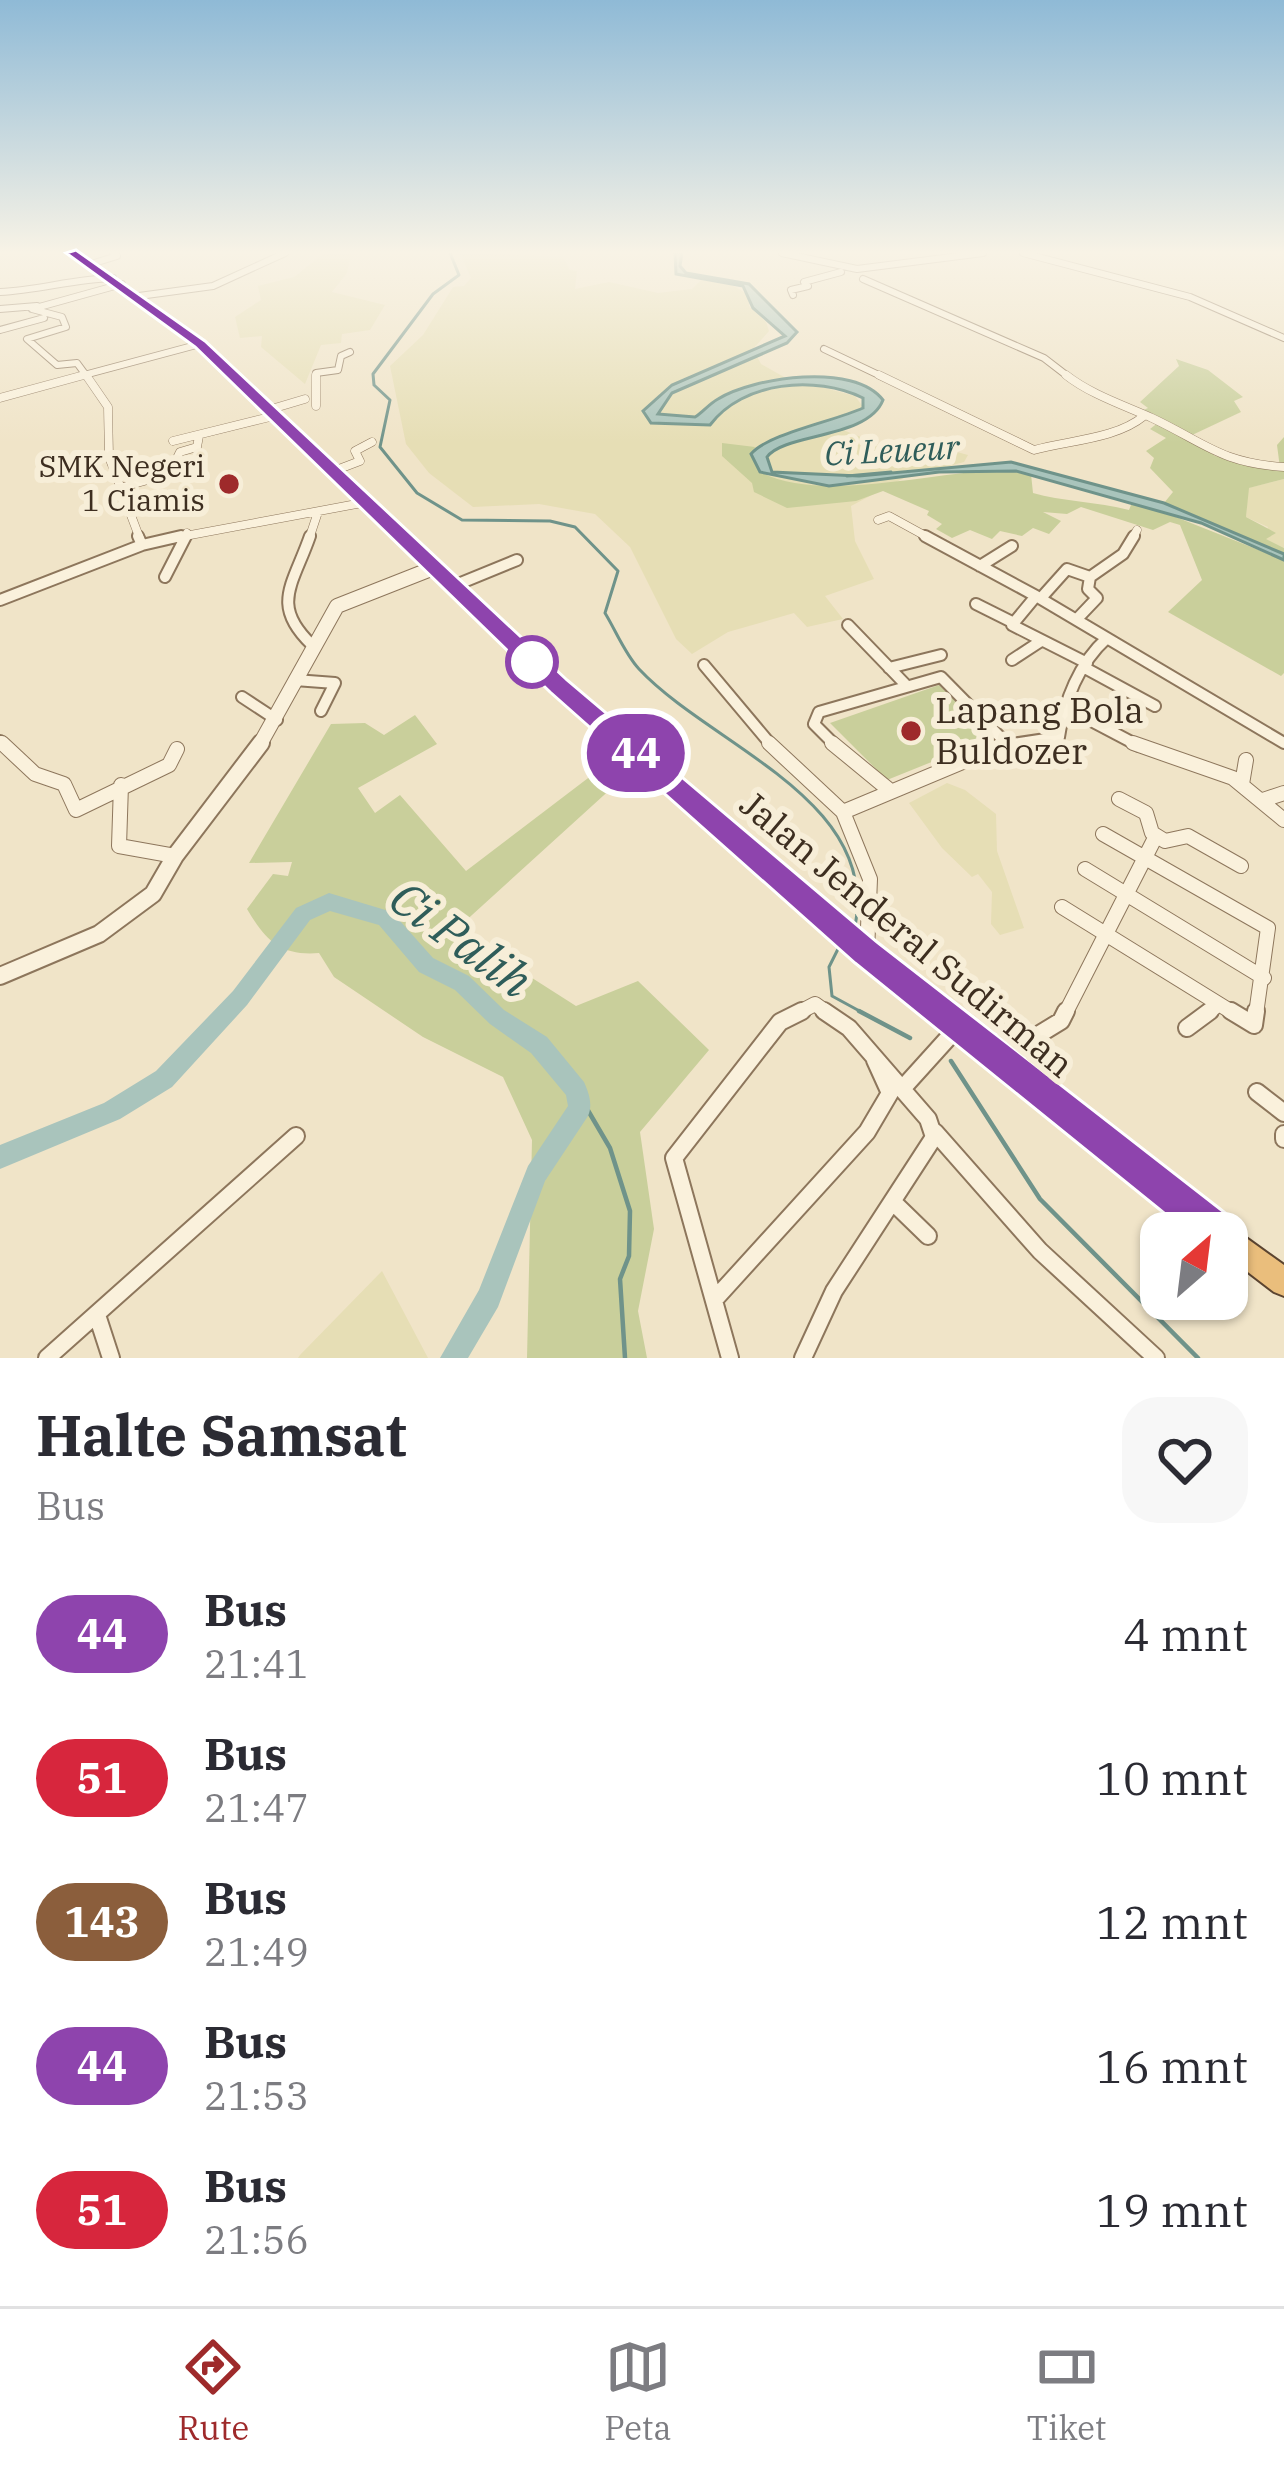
<!DOCTYPE html>
<html lang="id">
<style>
body{margin:0;font-family:"IBM Plex Serif",serif;background:#f7f7f7;color:#2b2b33;height:100vh;display:flex;flex-direction:column;font-size:45px;white-space:nowrap}
*{box-sizing:border-box;margin:0}
p{font-size:39px;color:#7c7c81}
.icon{flex:none;width:66px;height:66px;fill:none;stroke:currentColor;stroke-width:2;stroke-linecap:round;stroke-linejoin:round}
.map{position:relative;height:1358px;overflow:hidden}
.details{display:flex;flex-direction:column;background:#fff;flex:1}
.details>*{flex:none}
.badge{padding:0 24px;border-radius:39px;font-size:42px;line-height:78px}
.needle{width:78px;rotate:28deg}
.fabs{position:absolute;left:1140px;top:1212px;display:grid;gap:24px}
.fabs a{display:grid;place-items:center;width:108px;height:108px;border-radius:24px;background:#fff;box-shadow:0 3px 9px #0004;font-size:60px}
.map>.badge{position:absolute;translate:-50% -50%;box-shadow:0 0 0 6px #fff}
.round{display:grid;place-items:center;flex:none;width:126px;height:126px;border-radius:36px;background:#f7f7f7}
.summary{display:flex;align-items:center;justify-content:space-between;height:204px;padding:0 36px}
h1{font-size:57px;font-weight:800;line-height:90px}
ul{padding:0;list-style:none}
li{display:flex;align-items:center;gap:36px;height:144px;padding:0 36px}
li div{flex:1}
li b{display:block;font-size:45px}
li em{font-style:normal}
li .badge{min-width:132px;font-weight:700;text-align:center}
.dock{display:flex;justify-content:space-around;align-items:center;height:168px;border-top:3px solid #e1e1e2;background:#fff;font-size:33px;color:#7c7c81}
.dock a{display:grid;justify-items:center;gap:6px}
.dock .selected{color:#9e2a2b}
.map>svg:first-child{display:block}
.farmland{fill:#e6deb5}
.green{fill:#c9cf9b}
.water{fill:#a9c4bc;stroke:#6f938a;stroke-width:3}
.lines{fill:none;stroke-linecap:round;stroke-linejoin:round}
.stream-far1{stroke:#6f938a;stroke-width:3}
.stream{stroke:#6f938a;stroke-width:4.5}
.river{fill:#a9c4bc;fill-rule:evenodd}
.minor-far4-casing{stroke:#8d765c;stroke-width:8}
.minor-far3-casing{stroke:#8d765c;stroke-width:9}
.minor-far2-casing{stroke:#8d765c;stroke-width:14}
.minor-far1-casing{stroke:#8d765c;stroke-width:16}
.minor-casing{stroke:#8d765c;stroke-width:20}
.tertiary-far1-casing{stroke:#8d765c;stroke-width:16}
.tertiary-casing{stroke:#8d765c;stroke-width:20}
.trunk-casing{stroke:#5b4430;stroke-width:4}
.minor-far4{stroke:#faf1dc;stroke-width:6}
.minor-far3{stroke:#faf1dc;stroke-width:8}
.minor-far2{stroke:#faf1dc;stroke-width:10}
.minor-far1{stroke:#faf1dc;stroke-width:14}
.minor{stroke:#faf1dc;stroke-width:16}
.tertiary-far1{stroke:#faf1dc;stroke-width:14}
.tertiary{stroke:#faf1dc;stroke-width:16}
.trunk{fill:#eabe7c;fill-rule:evenodd}
.line{fill:#8e44ad;stroke:#fff;stroke-width:3}
.poi-dot{fill:#9e2a2b;stroke:#f7eed8;stroke-width:4.5}
.stop-dot{fill:#fff;stroke:#8e44ad;stroke-width:6}
.labels{text-anchor:middle;stroke-width:12;stroke-linejoin:round;paint-order:stroke}
.far-poi-label{font-size:30px;fill:#3d2e20;stroke:#f7eed8;text-anchor:end}
.far-water-label{font-size:33px;font-style:italic;fill:#2f5d5a;stroke:#f7eed8}
.poi-label{font-size:36px;fill:#3d2e20;stroke:#f7eed8;text-anchor:start}
.street-label{font-size:36px;fill:#3d2e20;stroke:#f7eed8}
.near-water-label{font-size:48px;font-style:italic;fill:#2f5d5a;stroke:#f7eed8}
</style>
<div class="map">
<svg width="1284" height="1358" viewBox="0 0 1284 1358">
<rect width="100%" height="100%" fill="#f0e4c8"/>
<!-- farmland -->
<path class="farmland" d="M 337,253 L 351,253 L 347,273 L 332,292 L 385,305 L 370,330 L 342,334 L 341,343 L 321,345 L 305,384 L 261,347 L 262,336 L 240,338 L 235,317 L 261,300 L 258,286 L 294,277 L 322,255 Z
M 460,253 L 563,257 L 570,270 L 577,271 L 575,289 L 609,282 L 658,293 L 692,289 L 701,280 L 732,285 L 749,295 L 749,306 L 766,322 L 769,331 L 753,349 L 761,364 L 784,377 L 855,396 L 864,408 L 833,426 L 901,453 L 925,456 L 935,446 L 968,455 L 964,462 L 904,478 L 851,506 L 855,541 L 874,579 L 825,596 L 843,619 L 807,627 L 794,613 L 728,632 L 692,654 L 676,639 L 630,547 L 595,514 L 539,504 L 473,507 L 429,473 L 406,444 L 390,366 L 423,335 L 453,287 L 464,286 L 471,278 Z
M 1284,479 L 1284,548 L 1265,539 L 1268,527 L 1246,517 L 1248,488 Z
M 947,783 L 965,790 L 996,814 L 997,851 L 1024,928 L 1000,935 L 991,924 L 992,892 L 978,874 L 972,877 L 942,848 L 909,803 Z
M 382,1271 L 428,1358 L 298,1358 L 300,1355 Z"/>
<!-- green -->
<path class="green" d="M 1176,359 L 1208,370 L 1243,397 L 1234,401 L 1241,412 L 1190,436 L 1215,456 L 1280,468 L 1277,445 L 1284,437 L 1284,479 L 1249,488 L 1246,517 L 1276,533 L 1266,539 L 1284,548 L 1284,554 L 1164,503 L 1173,492 L 1150,468 L 1154,458 L 1146,451 L 1166,438 L 1150,429 L 1159,422 L 1139,412 L 1148,408 L 1140,402 L 1179,366 Z
M 722,443 L 755,447 L 751,454 L 760,472 C 821,504 935,471 1004,470 L 1031,474 L 1033,493 C 1060,501 1098,502 1129,510 L 1133,500 L 1284,560 L 1284,673 L 1281,676 L 1168,612 L 1202,580 L 1180,525 L 1170,522 L 1153,530 L 1081,507 L 1067,514 L 1043,512 L 1061,521 L 1049,534 L 1033,528 L 1022,536 L 1000,531 L 992,539 L 970,530 L 952,538 L 936,529 L 942,524 L 927,515 L 929,511 L 883,491 L 856,501 L 787,508 L 754,492 L 752,483 L 722,456 Z
M 939,685 L 991,738 L 887,780 L 830,723 Z
M 415,715 L 437,744 L 358,788 L 375,813 L 400,795 L 466,871 L 621,753 L 636,766 L 461,925 L 507,980 L 518,969 L 576,1006 L 638,981 L 709,1050 L 640,1132 L 654,1229 L 638,1311 L 647,1358 L 527,1358 L 532,1140 L 503,1077 L 423,1037 L 334,977 L 319,953 C 281,956 266,941 247,909 L 273,874 L 288,876 L 292,862 L 249,863 L 331,724 L 365,723 L 384,735 Z"/>
<!-- water -->
<path class="water" d="M 675,253 L 682,253 L 680,266 L 686,273 L 749,284 L 797,332 L 787,343 L 672,393 L 658,414 L 695,417 C 703,412 709,404 718,399 C 754,377 854,362 883,400 C 868,439 784,433 767,457 L 772,472 L 859,476 L 1011,462 L 1164,503 L 1284,554 L 1284,560 L 1201,523 L 1016,471 L 939,472 L 829,486 L 760,472 L 751,454 C 767,434 835,421 863,408 L 863,398 C 816,375 743,381 710,425 L 651,423 L 643,411 L 672,385 L 785,336 L 753,308 L 743,286 L 676,274 Z"/>
<g class="lines">
<!-- stream-far1 -->
<path class="stream-far1" d="M 450,253 L 459,275 L 433,294 L 373,374 L 374,385 L 390,400 L 380,447 L 417,493 L 462,520 L 550,521 L 575,527 L 618,571 L 605,613 C 616,631 625,654 639,669 C 711,746 880,799 855,927
M 847,476 L 891,472
M 841,943 L 829,967 L 832,996 L 865,1014"/>
<!-- stream -->
<path class="stream" d="M 859,1011 L 910,1038
M 951,1061 L 1040,1199 L 1198,1358
M 576,1090 L 610,1148 L 630,1211 L 629,1256 L 620,1279 L 625,1358"/>
<!-- river -->
<path class="river" d="M 329,893 L 392,912 L 433,958 L 469,976 L 504,1010 L 547,1037 L 584,1082 C 589,1093 593,1105 588,1116 L 545,1181 L 498,1307 L 468,1358 L 440,1358 L 479,1290 L 528,1166 L 568,1106 L 566,1095 L 531,1053 L 490,1024 L 455,990 L 419,972 L 379,925 L 330,911 L 310,920 L 247,1005 L 172,1087 L 120,1119 L 0,1169 L 0,1145 L 104,1103 L 156,1071 L 233,991 L 296,908 Z"/>
<defs>
<path id="minor-far4" d="M 782,253 L 857,269 L 983,253
M 1023,253 L 1190,297 L 1284,338
M 91,264 L 117,256 L 113,253
M 863,279 L 1044,358 L 1070,378
M 0,292 C 39,290 74,279 113,278
M 793,295 L 791,290 L 808,286 L 804,282 L 841,272
M 139,296 L 213,286 L 285,253
M 0,309 L 37,306
M 0,330 L 44,318
M 824,349 L 885,378
M 73,378 L 200,344
M 88,378 L 77,363 L 57,365 L 27,339 L 66,327 L 62,317 L 32,309 L 122,284
M 316,378 L 316,373 L 338,370 L 341,356 L 350,352"/>
<path id="minor-far3" d="M 86,375 L 108,407 L 109,457 L 140,539
M 316,375 L 316,406
M 879,375 L 1034,450 C 1070,440 1116,439 1144,416
M 1066,375 C 1090,394 1123,405 1152,418 C 1205,443 1221,463 1284,467
M 0,398 L 84,375
M 268,410 L 305,399
M 173,441 L 274,416
M 331,472 L 360,461 L 355,451 L 372,442
M 123,487 L 169,474 L 180,452 L 197,447 L 199,436
M 878,520 L 889,516 L 931,539
M 169,539 L 362,503
M 184,539 L 187,533
M 309,539 L 318,512
M 1132,539 L 1137,530"/>
<path id="minor-far2" d="M 138,536 L 142,545 L 181,536
M 310,536 C 293,585 270,605 312,645
M 925,536 L 1036,596 L 1012,625 L 1087,663
M 980,566 L 1012,546
M 165,577 L 186,536
M 451,587 L 517,560
M 1036,596 L 1284,743
M 1041,598 L 1067,569 L 1090,577 L 1123,554 L 1134,536
M 0,600 L 142,545
M 976,604 L 1012,622
M 1077,619 L 1097,598 L 1088,589 L 1090,577
M 848,625 L 905,684
M 1012,660 L 1041,641
M 704,665 L 772,746
M 889,668 L 941,655
M 1085,668 L 1155,706
M 295,680 L 335,683 L 321,711
M 242,697 L 277,720
M 1063,706 L 1139,746
M 0,741 L 5,746
M 836,746 L 814,724 L 819,712 L 941,677 L 1006,743
M 999,746 L 1059,737 C 1064,701 1079,663 1107,638"/>
<path id="minor-far1" d="M 2,743 L 35,774 L 64,784 L 76,810 L 169,765 L 177,749
M 769,743 L 843,812
M 832,743 L 888,789
M 1133,743 L 1233,778 L 1284,820
M 1242,784 L 1246,760
M 121,785 L 119,846 L 175,856
M 1119,799 L 1146,813 L 1152,833 L 1165,841 L 1188,836 L 1241,866
M 1263,800 L 1284,793
M 1103,834 L 1268,928 L 1256,1014
M 1085,869 L 1264,978
M 1062,907 L 1235,1014
M 867,952 L 870,879 L 843,812 L 1008,743
M 796,1014 L 815,1004 L 829,1014
M 1065,1014 L 1156,836
M 1206,1014 L 1218,1005"/>
<path id="minor" d="M 1231,1011 L 1254,1025 L 1256,1011
M 1187,1028 L 1210,1011
M 1002,1057 L 1061,1021 L 1066,1011
M 902,1089 L 958,1027
M 1257,1092 L 1284,1113
M 935,1132 L 1040,1251 L 1156,1358
M 1284,1134 L 1284,1139
M 893,1202 L 928,1236
M 715,1299 L 867,1132 L 890,1093 L 875,1060
M 97,1315 L 111,1358
M 47,1358 L 296,1136
M 730,1358 L 674,1158 L 780,1022 L 802,1011
M 803,1358 L 834,1291 L 934,1137 L 928,1119 L 849,1028 L 824,1011"/>
<path id="tertiary-far1" d="M 259,746 L 337,606 L 431,569"/>
<path id="tertiary" d="M 0,976 L 99,934 L 153,894 L 175,856 L 261,743"/>
<path id="trunk" d="M 68,253 L 77,253 L 204,342 L 564,682 L 875,945 L 1231,1227 L 1284,1265 L 1284,1296 L 1274,1292 L 1227,1256 L 1227,1233 L 1198,1233 L 859,959 L 552,690 L 196,346 Z"/>
</defs>
<!-- minor-far4 casing -->
<use href="#minor-far4" class="minor-far4-casing"/>
<!-- minor-far3 casing -->
<use href="#minor-far3" class="minor-far3-casing"/>
<!-- minor-far2 casing -->
<use href="#minor-far2" class="minor-far2-casing"/>
<!-- minor-far1 casing -->
<use href="#minor-far1" class="minor-far1-casing"/>
<!-- minor casing -->
<use href="#minor" class="minor-casing"/>
<!-- tertiary-far1 casing -->
<use href="#tertiary-far1" class="tertiary-far1-casing"/>
<!-- tertiary casing -->
<use href="#tertiary" class="tertiary-casing"/>
<!-- trunk casing -->
<use href="#trunk" class="trunk-casing"/>
<!-- minor-far4 -->
<use href="#minor-far4" class="minor-far4"/>
<!-- minor-far3 -->
<use href="#minor-far3" class="minor-far3"/>
<!-- minor-far2 -->
<use href="#minor-far2" class="minor-far2"/>
<!-- minor-far1 -->
<use href="#minor-far1" class="minor-far1"/>
<!-- minor -->
<use href="#minor" class="minor"/>
<!-- tertiary-far1 -->
<use href="#tertiary-far1" class="tertiary-far1"/>
<!-- tertiary -->
<use href="#tertiary" class="tertiary"/>
<!-- trunk -->
<use href="#trunk" class="trunk"/>
</g>
<!-- sky -->
<linearGradient id="sky" x2="0" y2="1"><stop stop-color="#8fbad6"/><stop offset="0.57" stop-color="#f8f3e6"/><stop offset="1" stop-color="#f8f3e6" stop-opacity="0"/></linearGradient>
<rect width="1284" height="443" fill="url(#sky)"/>
<!-- line -->
<path class="line" d="M 76,250 L 205,341 L 567,680 L 877,942 L 1233,1219 L 1239,1233 L 1233,1247 L 1220,1252 L 1206,1247 L 855,963 L 550,692 L 195,347 L 66,253 Z"/>
<!-- markers -->
<g class="poi-dot">
<circle cx="229" cy="484" r="12"/>
<circle cx="911" cy="731" r="12"/>
</g>
<circle class="stop-dot" cx="532" cy="662" r="24"/>
<g class="labels">
<!-- far-poi labels -->
<g class="far-poi-label">
<text x="205" y="477">SMK Negeri<tspan x="205" dy="34">1 Ciamis</tspan></text>
</g>
<!-- far-water labels -->
<g class="far-water-label">
<text transform="translate(892 450) rotate(-3)" y="12">Ci Leueur</text>
</g>
<!-- poi labels -->
<g class="poi-label">
<text x="935" y="723">Lapang Bola<tspan x="935" dy="41">Buldozer</tspan></text>
</g>
<!-- street labels -->
<g class="street-label">
<text transform="translate(907 934) rotate(40)" y="13">Jalan Jenderal Sudirman</text>
</g>
<!-- near-water labels -->
<g class="near-water-label">
<text transform="translate(461 939) rotate(36)" y="17">Ci Palih</text>
</g>
</g>
</svg>
<div class="fabs">
<a><svg class="needle" viewBox="-14 -14 28 28"><path d="M0-13l5 13h-10z" fill="#e53935"/><path d="M0 13l5-13h-10z" fill="#7c7c81"/></svg></a>
</div>
<b class="badge" style="left:636px;top:753px;background:#8e44ad;color:#fff">44</b>
</div>
<section class="details">
<div class="summary"><div><h1>Halte Samsat</h1><p>Bus</p></div><a class="round"><svg class="icon" aria-label="heart" viewBox="0 0 24 24"><path d="M12 20l-8-8c-3-5 5-10 8-4 3-6 11-1 8 4z"/></svg></a></div>
<ul>
<li><span class="badge" style="background:#8e44ad;color:#fff">44</span><div><b>Bus</b><p>21:41</p></div><em>4 mnt</em></li>
<li><span class="badge" style="background:#d7263d;color:#fff">51</span><div><b>Bus</b><p>21:47</p></div><em>10 mnt</em></li>
<li><span class="badge" style="background:#8b5e3c;color:#fff">143</span><div><b>Bus</b><p>21:49</p></div><em>12 mnt</em></li>
<li><span class="badge" style="background:#8e44ad;color:#fff">44</span><div><b>Bus</b><p>21:53</p></div><em>16 mnt</em></li>
<li><span class="badge" style="background:#d7263d;color:#fff">51</span><div><b>Bus</b><p>21:56</p></div><em>19 mnt</em></li>
</ul>
</section>
<nav class="dock">
<a class="selected"><svg class="icon" aria-label="directions" viewBox="0 0 24 24"><path d="M12 3l9 9-9 9-9-9zM9 14v-3h6M13 9l2 2-2 2"/></svg>Rute</a>
<a><svg class="icon" aria-label="map" viewBox="0 0 24 24"><path d="M3 6l6-2 6 2 6-2v14l-6 2-6-2-6 2zM9 4v14M15 6v14"/></svg>Peta</a>
<a><svg class="icon" aria-label="tickets" viewBox="0 0 24 24"><path d="M3 7h18v10H3zM15 7v10"/></svg>Tiket</a>
</nav>
